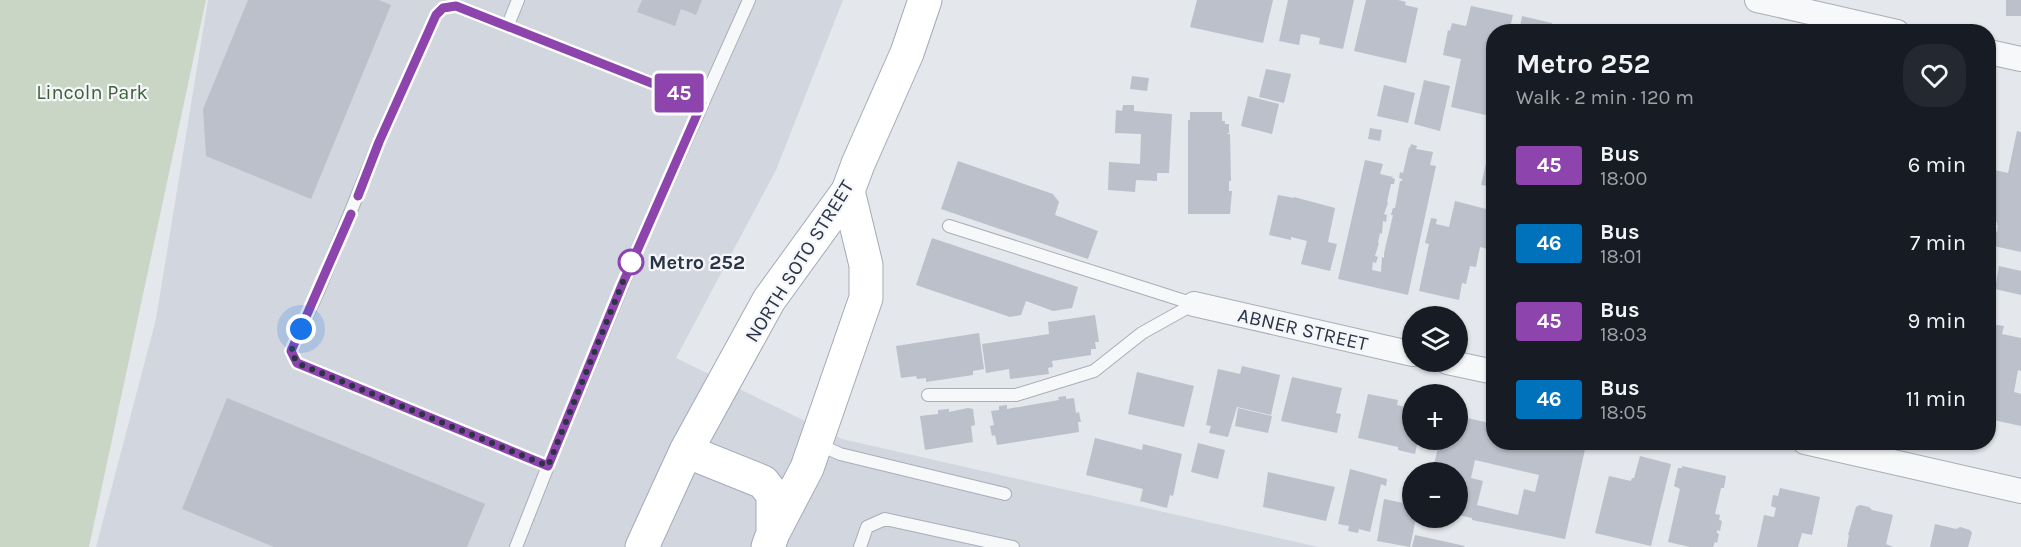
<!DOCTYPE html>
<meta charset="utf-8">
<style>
body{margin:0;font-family:Karla,sans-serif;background:#242831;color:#f1f3f6;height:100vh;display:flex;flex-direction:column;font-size:22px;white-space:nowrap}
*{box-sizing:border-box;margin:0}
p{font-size:20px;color:#9ea1a6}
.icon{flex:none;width:33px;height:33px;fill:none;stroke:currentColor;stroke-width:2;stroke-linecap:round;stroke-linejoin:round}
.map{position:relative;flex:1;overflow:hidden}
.panel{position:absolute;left:1486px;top:24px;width:510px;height:426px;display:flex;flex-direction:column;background:#171b24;border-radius:24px;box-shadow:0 2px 4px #0004}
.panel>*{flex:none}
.badge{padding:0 12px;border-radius:4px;font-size:21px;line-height:39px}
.buttons{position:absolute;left:1402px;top:306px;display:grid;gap:12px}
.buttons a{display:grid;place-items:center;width:66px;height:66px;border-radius:50%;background:#171b24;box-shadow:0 2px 4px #0004;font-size:30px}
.you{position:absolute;width:30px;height:30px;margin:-15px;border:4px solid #fff;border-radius:50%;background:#1a73e8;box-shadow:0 0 0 9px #1a73e833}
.map>.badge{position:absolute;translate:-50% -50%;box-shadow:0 0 0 3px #fff}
.round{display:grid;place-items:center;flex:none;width:63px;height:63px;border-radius:24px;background:#242831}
.head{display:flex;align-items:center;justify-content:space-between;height:102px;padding:0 30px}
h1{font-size:28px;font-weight:700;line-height:45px}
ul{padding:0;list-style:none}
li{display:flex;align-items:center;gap:18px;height:78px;padding:0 30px}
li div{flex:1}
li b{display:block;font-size:22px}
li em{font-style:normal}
li .badge{min-width:66px;font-weight:700;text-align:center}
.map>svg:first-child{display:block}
.built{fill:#d2d6de}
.green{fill:#c9d6c5}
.building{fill:#bbc0ca;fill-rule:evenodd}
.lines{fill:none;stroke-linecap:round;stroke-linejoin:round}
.service-casing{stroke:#a9aeb7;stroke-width:14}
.minor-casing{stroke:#a9aeb7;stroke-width:26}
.primary-casing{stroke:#a3abb8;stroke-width:35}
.service{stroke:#f7f8fa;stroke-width:12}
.minor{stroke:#f7f8fa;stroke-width:24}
.primary{stroke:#fff;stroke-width:33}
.line-casing{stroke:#fff;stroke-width:14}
.line{stroke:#8e44ad;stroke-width:9}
.walk{stroke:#2b3445;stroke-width:6;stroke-dasharray:0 10.8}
.stop-dot{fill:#fff;stroke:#8e44ad;stroke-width:3}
.labels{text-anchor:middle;stroke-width:4.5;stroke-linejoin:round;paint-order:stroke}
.park-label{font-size:20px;fill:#3f6138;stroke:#f4f6f9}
.street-label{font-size:20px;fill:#2b3445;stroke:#f4f6f9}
.stop-label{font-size:20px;font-weight:bold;fill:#2b3445;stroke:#f4f6f9;text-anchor:start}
</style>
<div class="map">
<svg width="2021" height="547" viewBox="0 0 2021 547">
<rect width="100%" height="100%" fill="#e4e7ec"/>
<!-- built -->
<path class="built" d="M 208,0 L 843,0 L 776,170 L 676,358 L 842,439 L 1318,547 L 96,547 L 156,319 Z"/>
<!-- green -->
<path class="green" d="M 0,0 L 206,0 L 89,547 L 0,547 Z"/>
<!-- building -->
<path class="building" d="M 248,0 L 379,0 L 391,5 L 311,199 L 206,156 L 203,109 Z
M 642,0 L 702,0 L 696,15 L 681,9 L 675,26 L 637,12 Z
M 1197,0 L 1273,0 L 1263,43 L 1190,27 Z
M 1288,0 L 1354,0 L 1343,49 L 1319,44 L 1320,38 L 1301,34 L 1299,45 L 1279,41 Z
M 1366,0 L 1398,0 L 1406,2 L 1405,5 L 1418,8 L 1406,63 L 1354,51 Z
M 2006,0 L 2021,0 L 2021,16 L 2006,16 Z
M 1471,6 L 1513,15 L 1509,32 L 1494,32 L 1494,99 L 1490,116 L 1451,107 L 1461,59 L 1443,55 L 1448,30 L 1450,31 L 1452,23 L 1466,26 Z
M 1522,16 L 1552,23 L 1550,32 L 1519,32 Z
M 1266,69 L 1291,74 L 1284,103 L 1259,97 Z
M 1132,76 L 1149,78 L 1147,91 L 1130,89 Z
M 1424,80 L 1450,86 L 1440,131 L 1414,124 Z
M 1384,85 L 1415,93 L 1408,123 L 1377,116 Z
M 1248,96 L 1279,104 L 1272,134 L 1241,126 Z
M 1123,105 L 1134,105 L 1134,111 L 1172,114 L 1169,173 L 1157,173 L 1157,181 L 1136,180 L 1135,192 L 1108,190 L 1109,162 L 1140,164 L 1141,134 L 1115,133 L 1116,110 L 1122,111 Z
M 1190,112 L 1222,112 L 1222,121 L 1225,121 L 1225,124 L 1229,124 L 1229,133 L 1226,134 L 1230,134 L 1231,181 L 1229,181 L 1229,191 L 1232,191 L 1230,214 L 1188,214 L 1188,120 L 1190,120 Z
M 1370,128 L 1382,130 L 1380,141 L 1368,139 Z
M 2017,131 L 2021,132 L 2021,252 L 1989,245 L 1989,230 L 1997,232 L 1998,225 L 1997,225 L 1997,222 L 1989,220 L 1990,169 L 2008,173 Z
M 1411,144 L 1417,146 L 1416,149 L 1433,152 L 1430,165 L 1436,166 L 1408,295 L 1338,279 L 1365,160 L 1383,164 L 1380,174 L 1393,177 L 1392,178 L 1395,179 L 1394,184 L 1391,184 L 1387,202 L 1388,203 L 1384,214 L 1387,215 L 1386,222 L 1383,221 L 1382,234 L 1380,233 L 1378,243 L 1379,243 L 1375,256 L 1378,257 L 1376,263 L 1373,262 L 1372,270 L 1381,272 L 1382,257 L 1384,258 L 1384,253 L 1393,215 L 1391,215 L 1393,208 L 1395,208 L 1400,181 L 1402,181 L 1402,179 L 1399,178 L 1400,172 L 1403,173 L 1409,147 L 1410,148 Z
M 1488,155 L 1494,156 L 1494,187 L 1481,185 Z
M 958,161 L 1053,194 L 1059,202 L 1055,215 L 1098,231 L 1088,259 L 941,209 Z
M 1278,195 L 1294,198 L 1294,197 L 1335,208 L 1328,242 L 1337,244 L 1330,271 L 1301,264 L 1307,241 L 1291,237 L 1291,240 L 1269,235 Z
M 1455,201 L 1494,211 L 1494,251 L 1480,247 L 1476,267 L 1470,266 L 1466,284 L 1462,283 L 1459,300 L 1419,291 L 1429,244 L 1425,243 L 1431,218 L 1437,219 L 1436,224 L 1449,227 Z
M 932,238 L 1078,287 L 1072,308 L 1053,311 L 1026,301 L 1021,315 L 1010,317 L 916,285 Z
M 1999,266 L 2021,271 L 2021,295 L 1995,289 Z
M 1095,315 L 1099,342 L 1095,342 L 1096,349 L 1091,349 L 1091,355 L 1052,361 L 1053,367 L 1048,368 L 1049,374 L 1010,379 L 1009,369 L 986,373 L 982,344 L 1049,334 L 1048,322 Z
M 1991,324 L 2004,326 L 2002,334 L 2021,338 L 2021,371 L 2018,370 L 2014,392 L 2021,394 L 2021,426 L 1989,419 L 1989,330 Z
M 979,333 L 984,369 L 973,371 L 973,375 L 926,382 L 926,378 L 917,379 L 916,376 L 901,378 L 896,346 Z
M 1242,366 L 1280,375 L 1271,415 L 1237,407 L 1228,437 L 1209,433 L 1211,426 L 1206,425 L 1218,369 L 1240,374 Z
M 1137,372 L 1194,386 L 1184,427 L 1128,414 Z
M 1292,377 L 1342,388 L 1336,413 L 1341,414 L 1337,433 L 1281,421 Z
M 1368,394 L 1398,400 L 1397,405 L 1412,408 L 1413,440 L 1418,440 L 1415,454 L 1398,450 L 1398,447 L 1358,438 Z
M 1066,396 L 1066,399 L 1074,398 L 1076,413 L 1079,412 L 1081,422 L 1078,422 L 1079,432 L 997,445 L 995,435 L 992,436 L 990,426 L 994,425 L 991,411 L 999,410 L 999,406 L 1007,405 L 1007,409 L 1059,400 L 1058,397 Z
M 227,398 L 485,504 L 467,547 L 274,547 L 182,509 Z
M 968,408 L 973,409 L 975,425 L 971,426 L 973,442 L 925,450 L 920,416 L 938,414 L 938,410 L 949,409 L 949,412 Z
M 1238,408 L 1272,416 L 1268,433 L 1235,426 Z
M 1458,416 L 1494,424 L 1494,442 L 1576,442 L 1586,445 L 1565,539 L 1472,520 L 1472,518 L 1458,515 L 1458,472 L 1432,472 L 1440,440 L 1458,440 ZM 1475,460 L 1539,475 L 1535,492 L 1524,489 L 1518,515 L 1477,505 L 1483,481 L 1471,478 Z
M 1095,438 L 1142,450 L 1143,444 L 1182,454 L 1173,496 L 1170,495 L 1167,508 L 1140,501 L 1143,489 L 1086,475 Z
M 1198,443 L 1225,450 L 1218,479 L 1191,472 Z
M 1640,456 L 1671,464 L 1651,546 L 1595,533 L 1609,476 L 1631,481 L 1632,478 L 1634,478 Z
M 1682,466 L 1726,476 L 1724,488 L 1721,488 L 1715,514 L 1720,515 L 1719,520 L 1722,521 L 1720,531 L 1717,530 L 1717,533 L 1719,534 L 1717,543 L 1715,542 L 1713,547 L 1690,547 L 1668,542 L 1680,489 L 1674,486 L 1678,468 L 1682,468 Z
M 1350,469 L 1387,479 L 1386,486 L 1381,484 L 1370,532 L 1359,529 L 1358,533 L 1348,531 L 1349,526 L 1338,524 Z
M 1268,472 L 1335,487 L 1326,521 L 1263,507 Z
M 1780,488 L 1820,497 L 1812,535 L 1802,533 L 1798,547 L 1757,547 L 1764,515 L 1774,517 L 1776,508 L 1771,506 L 1773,495 L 1778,496 Z
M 1384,499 L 1413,505 L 1413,518 L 1416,518 L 1410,547 L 1377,541 Z
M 1860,505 L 1869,507 L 1872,510 L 1893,515 L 1886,544 L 1893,547 L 1847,547 L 1849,535 L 1848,535 L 1856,507 Z
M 1935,524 L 1956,529 L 1960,527 L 1970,530 L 1972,533 L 1968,547 L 1930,547 Z
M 1415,535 L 1465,546 L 1464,547 L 1412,547 Z"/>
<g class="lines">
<defs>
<path id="service" d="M 508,25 L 518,0
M 702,103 L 456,6 L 443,8 L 436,15 L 379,142 L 320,287 L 291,351 L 297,363 L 548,466 L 637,250 L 749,0
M 949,226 L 1194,304
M 928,395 L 1016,395 L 1094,371 L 1142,333 L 1194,304
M 818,444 L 840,454 L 1005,494
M 516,547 L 548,466
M 860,547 L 867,527 L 885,519 L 1013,547"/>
<path id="minor" d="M 1757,0 L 1897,32
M 1989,52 L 2021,59
M 1194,304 L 1413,354
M 1447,362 L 1494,372
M 1805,442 L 2021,491"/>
<path id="primary" d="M 686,451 L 763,482 L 773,495 L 773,533
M 642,547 L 686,451 L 769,300 L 848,191 L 858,164 L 907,53 L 925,0
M 768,547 L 773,533 L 807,468 L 866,298 L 866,265 L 848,191"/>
</defs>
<!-- service casing -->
<use href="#service" class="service-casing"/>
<!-- minor casing -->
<use href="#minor" class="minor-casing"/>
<!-- primary casing -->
<use href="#primary" class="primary-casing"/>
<!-- service -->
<use href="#service" class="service"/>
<!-- minor -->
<use href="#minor" class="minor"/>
<!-- primary -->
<use href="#primary" class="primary"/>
</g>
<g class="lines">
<defs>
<path id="line" d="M 351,214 L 291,351 L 297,363 L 548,466 L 622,285 L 702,103 L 456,6 L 443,8 L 436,15 L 379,142 L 358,196"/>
</defs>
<!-- line casing -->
<use href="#line" class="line-casing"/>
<!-- line -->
<use href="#line" class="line"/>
<!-- walk -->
<path class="walk" d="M 301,329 L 291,351 L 297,363 L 548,466 L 631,262"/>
</g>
<!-- markers -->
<circle class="stop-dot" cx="631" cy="262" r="12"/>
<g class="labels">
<!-- park labels -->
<g class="park-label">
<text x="92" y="99">Lincoln Park</text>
</g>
<!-- street labels -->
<g class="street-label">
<text transform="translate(799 261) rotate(-58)" y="7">NORTH SOTO STREET</text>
<text transform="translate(1303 329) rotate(13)" y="7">ABNER STREET</text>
</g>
<!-- stop labels -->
<g class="stop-label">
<text x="649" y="269">Metro 252</text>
</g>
</g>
</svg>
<div class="buttons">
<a><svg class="icon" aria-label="layers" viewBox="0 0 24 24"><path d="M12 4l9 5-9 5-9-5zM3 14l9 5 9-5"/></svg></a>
<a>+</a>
<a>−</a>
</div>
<div class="you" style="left:301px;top:329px"></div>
<b class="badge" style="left:679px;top:93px;background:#8e44ad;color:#fff">45</b>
<section class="panel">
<div class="head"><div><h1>Metro 252</h1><p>Walk · 2 min · 120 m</p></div><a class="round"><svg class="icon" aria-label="heart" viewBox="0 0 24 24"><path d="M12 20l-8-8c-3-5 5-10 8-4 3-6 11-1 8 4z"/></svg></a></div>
<ul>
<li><span class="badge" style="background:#8e44ad;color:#fff">45</span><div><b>Bus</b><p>18:00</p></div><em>6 min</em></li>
<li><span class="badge" style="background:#0072bc;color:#fff">46</span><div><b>Bus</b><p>18:01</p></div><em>7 min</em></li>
<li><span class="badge" style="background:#8e44ad;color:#fff">45</span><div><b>Bus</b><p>18:03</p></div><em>9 min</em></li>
<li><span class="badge" style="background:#0072bc;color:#fff">46</span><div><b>Bus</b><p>18:05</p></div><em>11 min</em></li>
</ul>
</section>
</div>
